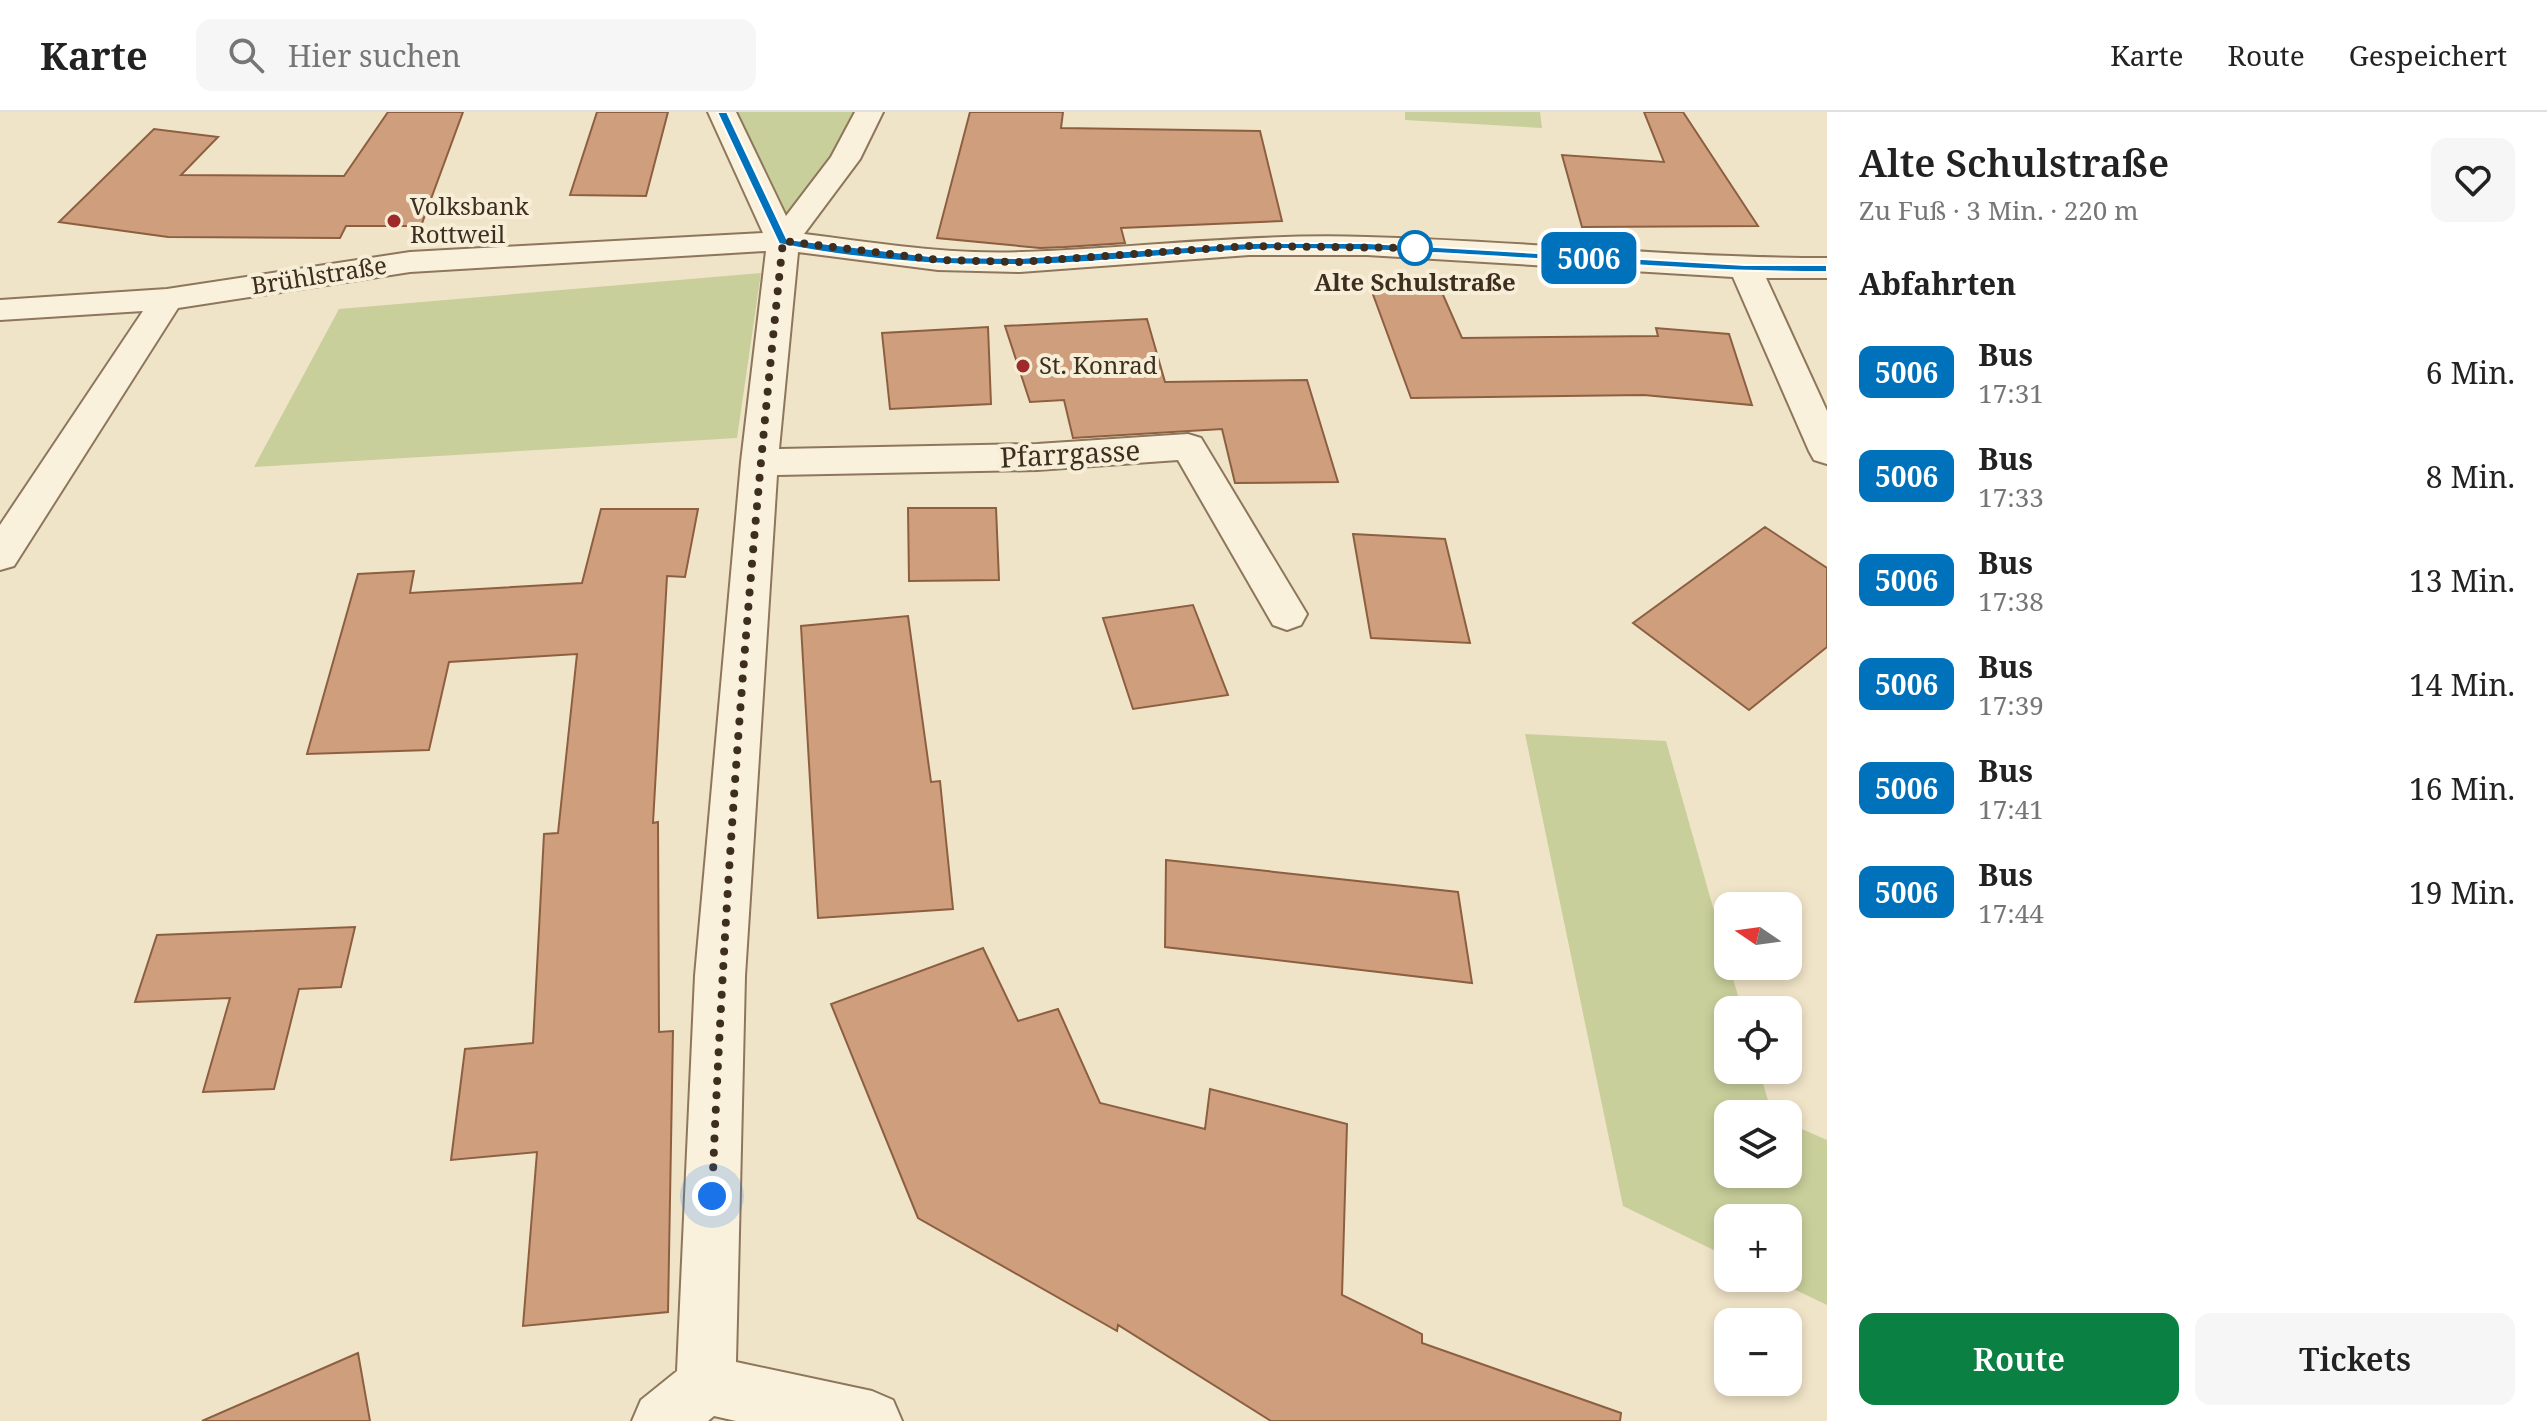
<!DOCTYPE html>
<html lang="de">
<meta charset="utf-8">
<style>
body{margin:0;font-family:"Noto Serif",serif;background:#f6f6f6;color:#222;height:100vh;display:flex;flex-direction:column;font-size:30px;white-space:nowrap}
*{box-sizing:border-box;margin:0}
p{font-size:26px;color:#767676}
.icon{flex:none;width:44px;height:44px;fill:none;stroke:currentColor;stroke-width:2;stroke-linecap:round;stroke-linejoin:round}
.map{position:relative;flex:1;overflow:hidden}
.drawer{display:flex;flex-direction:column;background:#fff;width:720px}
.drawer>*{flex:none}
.badge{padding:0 16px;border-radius:12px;font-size:28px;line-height:52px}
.needle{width:52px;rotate:283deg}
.controls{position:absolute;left:1714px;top:780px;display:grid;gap:16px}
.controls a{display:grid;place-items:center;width:88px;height:88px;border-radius:16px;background:#fff;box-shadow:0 4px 12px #0003;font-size:40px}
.you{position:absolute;width:40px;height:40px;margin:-20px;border:6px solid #fff;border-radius:50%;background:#1a73e8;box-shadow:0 0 0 12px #1a73e833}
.map>.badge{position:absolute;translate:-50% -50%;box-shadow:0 0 0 4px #fff}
h2{padding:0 32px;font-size:30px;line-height:72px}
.round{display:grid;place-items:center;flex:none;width:84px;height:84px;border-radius:16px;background:#f6f6f6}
.overview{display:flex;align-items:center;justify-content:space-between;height:136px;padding:0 32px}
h1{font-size:38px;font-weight:600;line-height:60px}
.primary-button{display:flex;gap:16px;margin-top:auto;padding:16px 32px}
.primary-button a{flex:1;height:92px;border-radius:16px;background:#0b8043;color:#fff;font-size:32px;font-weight:600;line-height:92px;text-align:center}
.primary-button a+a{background:#f6f6f6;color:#222}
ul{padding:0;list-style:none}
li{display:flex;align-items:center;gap:24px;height:104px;padding:0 32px}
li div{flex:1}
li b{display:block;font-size:30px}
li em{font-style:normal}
li .badge{min-width:88px;font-weight:700;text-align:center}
header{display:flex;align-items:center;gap:48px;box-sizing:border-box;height:112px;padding:0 40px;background:#fff;border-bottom:2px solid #e0e0e0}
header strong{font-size:38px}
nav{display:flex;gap:44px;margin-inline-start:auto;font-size:28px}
.search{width:560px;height:72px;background:#f6f6f6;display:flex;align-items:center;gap:20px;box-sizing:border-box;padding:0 28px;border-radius:16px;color:#767676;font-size:30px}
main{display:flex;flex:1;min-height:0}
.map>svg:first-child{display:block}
.green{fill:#c9cf9b}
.building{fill:#cf9f7d;stroke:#8d5f41;stroke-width:2}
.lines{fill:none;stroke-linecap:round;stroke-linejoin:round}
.minor-casing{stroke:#8d765c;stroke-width:4}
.minor{fill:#faf1dc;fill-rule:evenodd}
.line{fill:#0072bc;stroke:#fff;stroke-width:2}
.walk{stroke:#3d2e20;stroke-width:8;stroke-dasharray:0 14.4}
.poi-dot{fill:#9e2a2b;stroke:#f7eed8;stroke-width:3}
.stop-dot{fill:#fff;stroke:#0072bc;stroke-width:4}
.labels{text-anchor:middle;stroke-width:8;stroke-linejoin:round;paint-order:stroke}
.far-poi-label{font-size:24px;fill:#3d2e20;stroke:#f7eed8;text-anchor:start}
.far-street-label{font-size:24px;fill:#3d2e20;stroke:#f7eed8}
.far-stop-label{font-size:24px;font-weight:bold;fill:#3d2e20;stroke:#f7eed8}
.street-label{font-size:28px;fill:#3d2e20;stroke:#f7eed8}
</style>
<header>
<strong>Karte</strong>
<div class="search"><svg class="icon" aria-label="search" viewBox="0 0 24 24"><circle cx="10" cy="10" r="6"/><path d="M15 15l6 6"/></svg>Hier suchen</div>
<nav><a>Karte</a><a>Route</a><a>Gespeichert</a></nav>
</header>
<main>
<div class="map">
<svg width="1827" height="1309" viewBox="0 0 1827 1309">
<rect width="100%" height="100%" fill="#f0e4c8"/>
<!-- green -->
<path class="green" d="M 722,0 L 863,0 L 783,129 Z
M 1405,0 L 1540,0 L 1542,16 L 1405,8 Z
M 761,161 L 737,326 L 254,355 L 339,197 Z
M 1525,622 L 1666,629 L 1742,898 L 1728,898 L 1728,958 L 1759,958 L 1772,1002 L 1728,1002 L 1728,1062 L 1788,1062 L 1788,1011 L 1827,1028 L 1827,1193 L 1771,1166 L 1788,1166 L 1788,1106 L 1728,1106 L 1728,1145 L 1623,1094 Z"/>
<!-- building -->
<path class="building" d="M 388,0 L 463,0 L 421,114 L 346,114 L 340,126 L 168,125 L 59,110 L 154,17 L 218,25 L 181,63 L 344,64 Z
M 597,0 L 668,0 L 646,84 L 570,83 Z
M 970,0 L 1063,0 L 1061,16 L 1260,19 L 1282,109 L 1121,116 L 1125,131 L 1065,135 L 1040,136 L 937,126 Z
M 1644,0 L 1683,0 L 1758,114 L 1582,115 L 1562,43 L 1664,50 Z
M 1440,176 L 1462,226 L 1658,224 L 1656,216 L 1729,222 L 1752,293 L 1644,283 L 1411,286 L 1371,177 Z
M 1147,207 L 1165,270 L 1307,268 L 1338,370 L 1235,371 L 1222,317 L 1073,326 L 1064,288 L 1030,290 L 1005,214 Z
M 988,215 L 991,292 L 890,297 L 882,221 Z
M 908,396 L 996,396 L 999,468 L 909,469 Z
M 601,397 L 698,397 L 685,465 L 667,464 L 653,711 L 658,710 L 659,920 L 673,919 L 668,1200 L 523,1214 L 537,1040 L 451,1048 L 465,937 L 533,931 L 544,722 L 558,721 L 577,542 L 449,550 L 429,638 L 307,642 L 358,462 L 414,459 L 410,481 L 582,471 Z
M 1765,415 L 1827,456 L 1827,535 L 1749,598 L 1633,511 Z
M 1353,422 L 1445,427 L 1470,531 L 1371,526 Z
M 1193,493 L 1228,583 L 1133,597 L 1103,506 Z
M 908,504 L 931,670 L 940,669 L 953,797 L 818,806 L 801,514 Z
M 1166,748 L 1458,780 L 1472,871 L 1165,835 Z
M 355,815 L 341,875 L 299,877 L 274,977 L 203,980 L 230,886 L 135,890 L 157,823 Z
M 983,836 L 1018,909 L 1058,897 L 1100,991 L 1205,1017 L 1210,977 L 1347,1012 L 1342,1183 L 1422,1222 L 1422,1231 L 1621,1301 L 1620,1309 L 1271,1309 L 1118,1213 L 1117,1219 L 918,1106 L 831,892 Z
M 358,1241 L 370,1309 L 202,1309 Z"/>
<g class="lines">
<defs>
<path id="minor" d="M 708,0 L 736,0 L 786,104 L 831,45 L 855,0 L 883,0 L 860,47 L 804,122 C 876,131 949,143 1022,140 C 1137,136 1251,121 1367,125 C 1520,129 1673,146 1827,146 L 1827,166 L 1766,166 L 1827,299 L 1827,352 L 1814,348 L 1809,339 L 1733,165 L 1367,143 L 1249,143 L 1020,160 L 938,158 L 798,140 L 779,337 L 1037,332 L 1188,322 L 1201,326 L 1307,502 L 1301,513 L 1287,518 L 1273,513 L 1178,348 L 1037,358 L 777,363 L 745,864 L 736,1250 L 872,1279 L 893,1288 L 902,1309 L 736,1309 L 714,1304 L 708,1309 L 632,1309 L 641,1288 L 677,1259 L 695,864 L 741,350 L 766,139 L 410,160 L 178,196 L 14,454 L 0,458 L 0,413 L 143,199 L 0,208 L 0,188 L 167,177 L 410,140 L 763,121 Z"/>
</defs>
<!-- minor casing -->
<use href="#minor" class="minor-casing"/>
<!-- minor -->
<use href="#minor" class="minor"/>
</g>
<!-- line -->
<path class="line" d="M 717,0 L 727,0 L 787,127 L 938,145 L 1020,146 L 1249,131 L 1367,131 L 1745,153 L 1827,153 L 1827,160 C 1648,160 1469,137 1290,137 C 1200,137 1110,152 1019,153 C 940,154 857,148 779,132 Z"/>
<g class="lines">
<!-- walk -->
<path class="walk" d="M 712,1084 C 725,765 749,447 783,129 L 938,148 L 1020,150 L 1249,134 L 1415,136"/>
</g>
<!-- markers -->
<g class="poi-dot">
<circle cx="394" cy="109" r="8"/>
<circle cx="1023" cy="254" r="8"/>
</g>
<circle class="stop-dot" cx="1415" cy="136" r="16"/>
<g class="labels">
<!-- far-poi labels -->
<g class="far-poi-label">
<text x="410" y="103">Volksbank<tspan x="410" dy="28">Rottweil</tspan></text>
<text x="1039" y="262">St. Konrad</text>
</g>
<!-- far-street labels -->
<g class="far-street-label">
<text transform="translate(319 164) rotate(-9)" y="8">Brühlstraße</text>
</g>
<!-- far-stop labels -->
<g class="far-stop-label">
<text x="1415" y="179">Alte Schulstraße</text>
</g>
<!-- street labels -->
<g class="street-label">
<text transform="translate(1070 342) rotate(-3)" y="10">Pfarrgasse</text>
</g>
</g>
</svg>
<div class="controls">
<a><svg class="needle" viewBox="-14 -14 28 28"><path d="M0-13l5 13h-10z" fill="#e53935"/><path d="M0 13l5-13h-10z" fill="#767676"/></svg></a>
<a><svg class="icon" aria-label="locate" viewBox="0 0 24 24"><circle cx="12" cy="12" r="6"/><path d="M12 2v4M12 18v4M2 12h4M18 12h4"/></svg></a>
<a><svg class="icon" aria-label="layers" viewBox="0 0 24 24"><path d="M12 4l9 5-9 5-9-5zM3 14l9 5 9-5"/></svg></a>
<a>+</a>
<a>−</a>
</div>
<div class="you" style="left:712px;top:1084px"></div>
<b class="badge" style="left:1589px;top:146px;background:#0072bc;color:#fff">5006</b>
</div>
<section class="drawer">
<div class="overview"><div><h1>Alte Schulstraße</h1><p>Zu Fuß · 3 Min. · 220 m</p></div><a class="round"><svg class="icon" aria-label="heart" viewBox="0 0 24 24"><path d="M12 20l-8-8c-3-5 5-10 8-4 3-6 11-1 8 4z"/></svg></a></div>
<h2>Abfahrten</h2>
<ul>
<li><span class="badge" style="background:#0072bc;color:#fff">5006</span><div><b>Bus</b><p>17:31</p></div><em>6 Min.</em></li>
<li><span class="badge" style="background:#0072bc;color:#fff">5006</span><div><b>Bus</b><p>17:33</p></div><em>8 Min.</em></li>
<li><span class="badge" style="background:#0072bc;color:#fff">5006</span><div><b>Bus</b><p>17:38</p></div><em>13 Min.</em></li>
<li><span class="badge" style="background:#0072bc;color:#fff">5006</span><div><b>Bus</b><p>17:39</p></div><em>14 Min.</em></li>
<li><span class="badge" style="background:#0072bc;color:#fff">5006</span><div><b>Bus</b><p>17:41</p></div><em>16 Min.</em></li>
<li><span class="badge" style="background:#0072bc;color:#fff">5006</span><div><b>Bus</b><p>17:44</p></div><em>19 Min.</em></li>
</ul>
<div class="primary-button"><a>Route</a><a>Tickets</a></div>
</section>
</main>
